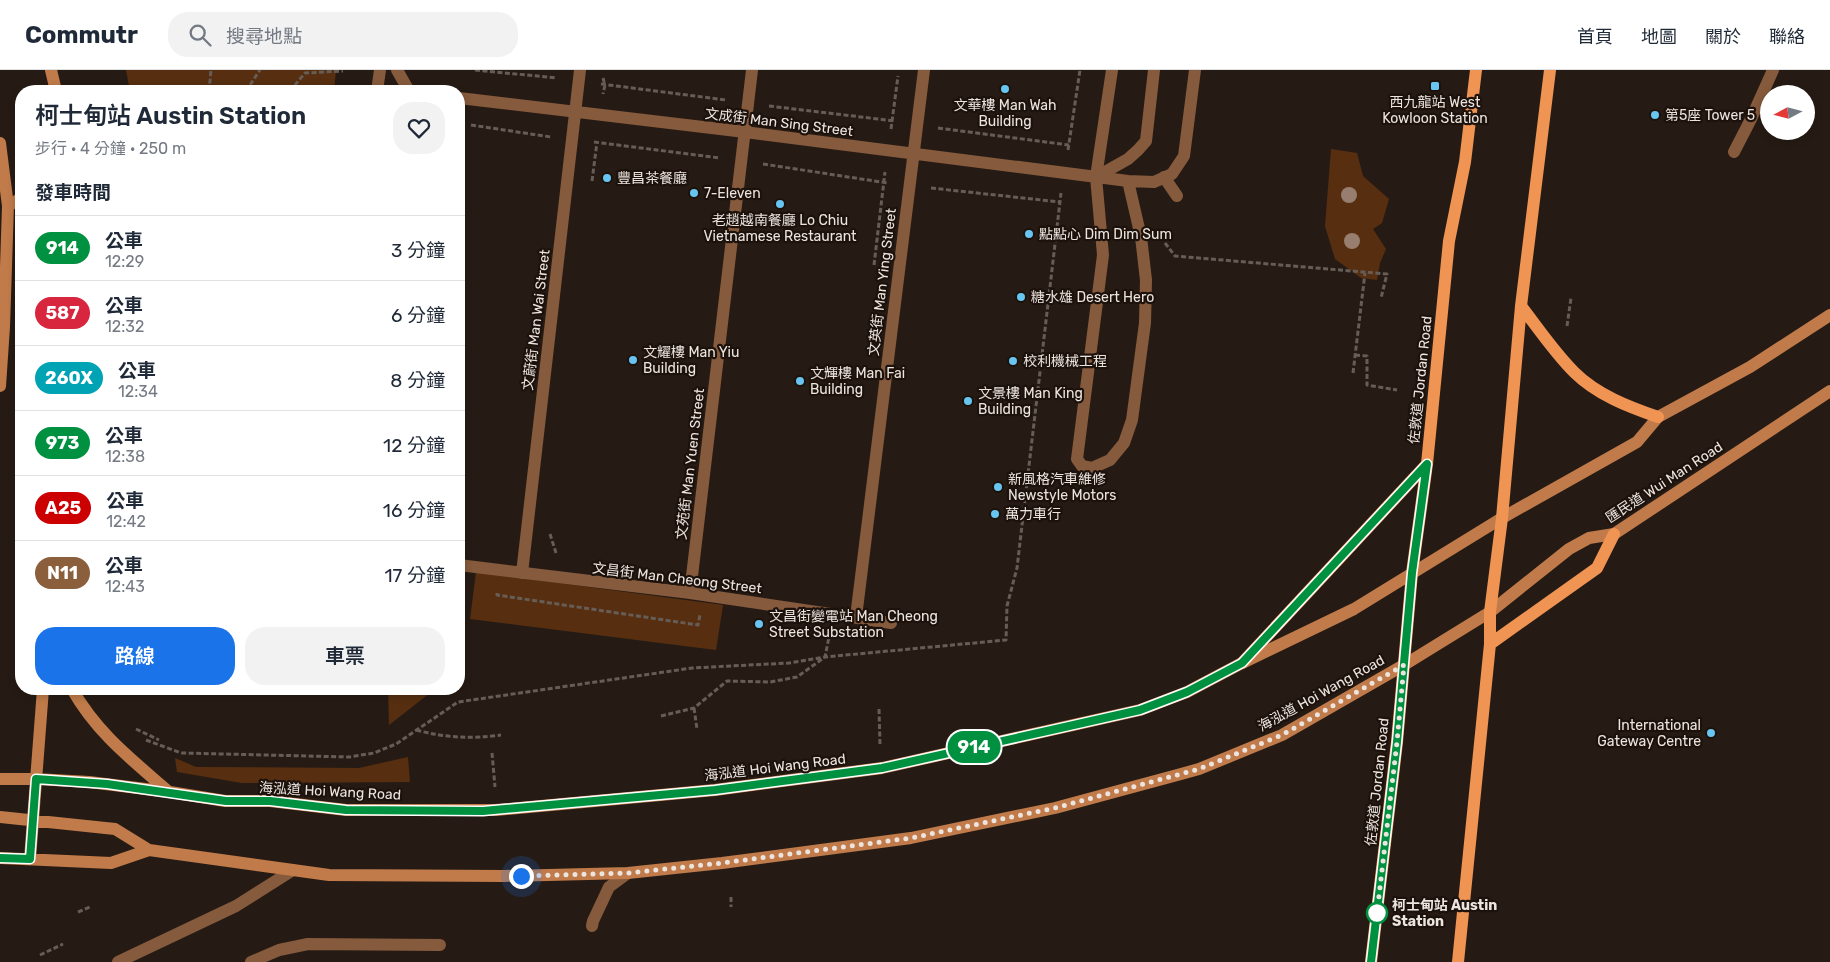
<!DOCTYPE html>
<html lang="zh-TW">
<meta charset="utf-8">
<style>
body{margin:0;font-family:Rubik,"Noto Sans TC",sans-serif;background:#f2f2f3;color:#1f2937;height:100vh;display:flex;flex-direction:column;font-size:19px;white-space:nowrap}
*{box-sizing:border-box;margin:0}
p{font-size:16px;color:#747a83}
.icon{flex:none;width:28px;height:28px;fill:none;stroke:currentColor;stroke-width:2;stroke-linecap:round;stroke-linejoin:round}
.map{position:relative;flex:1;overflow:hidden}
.sheet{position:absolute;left:15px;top:15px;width:450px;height:610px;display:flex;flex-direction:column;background:#fff;border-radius:20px;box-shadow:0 2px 8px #0003}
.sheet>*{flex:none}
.badge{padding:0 10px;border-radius:16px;font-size:18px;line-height:32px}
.needle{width:32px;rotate:263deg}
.fabs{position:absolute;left:1760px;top:15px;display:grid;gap:10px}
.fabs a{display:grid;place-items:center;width:55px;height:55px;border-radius:50%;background:#fff;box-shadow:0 2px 8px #0003;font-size:25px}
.you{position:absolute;width:25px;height:25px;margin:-12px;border:4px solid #fff;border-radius:50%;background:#1a73e8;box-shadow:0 0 0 8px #1a73e833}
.map>.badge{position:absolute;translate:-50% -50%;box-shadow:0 0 0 2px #fff}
h2{padding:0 20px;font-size:19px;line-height:45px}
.round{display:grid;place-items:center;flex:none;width:52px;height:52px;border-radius:20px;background:#f2f2f3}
.headline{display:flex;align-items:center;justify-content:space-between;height:85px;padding:0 20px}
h1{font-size:24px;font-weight:600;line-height:38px}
.button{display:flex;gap:10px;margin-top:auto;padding:10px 20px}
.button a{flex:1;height:58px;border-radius:20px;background:#1a73e8;color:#fff;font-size:20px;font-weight:600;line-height:58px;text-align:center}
.button a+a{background:#f2f2f3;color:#1f2937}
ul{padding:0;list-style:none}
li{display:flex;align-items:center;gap:15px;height:65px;padding:0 20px;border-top:1px solid #e0e1e3}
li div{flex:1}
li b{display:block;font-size:19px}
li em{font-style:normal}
li .badge{min-width:55px;font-weight:700;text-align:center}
header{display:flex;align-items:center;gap:30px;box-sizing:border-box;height:70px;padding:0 25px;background:#fff;border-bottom:1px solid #e0e1e3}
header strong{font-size:24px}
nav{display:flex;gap:28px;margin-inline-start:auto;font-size:18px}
.search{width:350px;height:45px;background:#f2f2f3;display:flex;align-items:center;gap:12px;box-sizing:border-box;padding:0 18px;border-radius:20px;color:#747a83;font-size:19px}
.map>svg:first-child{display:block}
.green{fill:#572f10}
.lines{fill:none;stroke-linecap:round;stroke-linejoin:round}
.path{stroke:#675d57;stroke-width:3;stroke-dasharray:5 2.5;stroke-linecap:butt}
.lane{stroke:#865a3c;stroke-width:12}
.street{stroke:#865a3c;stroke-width:12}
.secondary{stroke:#c17b4a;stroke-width:12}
.primary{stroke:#f09454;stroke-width:12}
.tree{fill:#977e6e}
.line-casing{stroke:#fff;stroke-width:11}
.line{stroke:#009140;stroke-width:8}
.walk{stroke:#ece4df;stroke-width:5;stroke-dasharray:0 9}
.poi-dot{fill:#68c4f0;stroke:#1d120b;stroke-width:2}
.stop-dot{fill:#fff;stroke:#009140;stroke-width:2.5}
.labels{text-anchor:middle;stroke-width:4.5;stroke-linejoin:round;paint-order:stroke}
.poi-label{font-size:14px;fill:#ece4df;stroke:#1d120b;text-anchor:start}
.street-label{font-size:14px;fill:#ece4df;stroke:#1d120b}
.stop-label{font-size:14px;font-weight:bold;fill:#ece4df;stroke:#1d120b;text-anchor:start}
</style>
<header>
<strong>Commutr</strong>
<div class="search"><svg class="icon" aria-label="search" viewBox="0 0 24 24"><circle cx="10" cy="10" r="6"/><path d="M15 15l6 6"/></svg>搜尋地點</div>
<nav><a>首頁</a><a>地圖</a><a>關於</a><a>聯絡</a></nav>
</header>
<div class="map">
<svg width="1830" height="892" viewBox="0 0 1830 892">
<rect width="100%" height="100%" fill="#261b14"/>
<!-- green -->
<path class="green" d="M 126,0 L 336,0 L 334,21 L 130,21 Z
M 1331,79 L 1357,83 L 1363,106 L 1389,129 L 1382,153 L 1373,159 L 1386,179 L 1380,193 L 1377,210 L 1361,208 L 1335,189 L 1325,156 Z
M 476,502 L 723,535 L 716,580 L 470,549 Z
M 388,619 L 435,619 L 389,655 Z
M 408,687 L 410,712 L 242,713 L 177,702 L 175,688 L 196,697 L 359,698 Z"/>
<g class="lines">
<!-- path -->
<path class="path" d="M 475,0 L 557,8
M 603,8 L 605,15 L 603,24
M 601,14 L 726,30
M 209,21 L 211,0
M 246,21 L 260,0
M 290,21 L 305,3 L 343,1
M 769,36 L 895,51
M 471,55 L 551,67
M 938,58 L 1069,75
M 891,59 L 898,6
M 594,72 L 720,88
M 1068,80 L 1080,0
M 763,94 L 888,113
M 592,111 L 597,72
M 931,118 L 1060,132
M 1165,173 L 1175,186 L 1387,204 L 1381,228
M 874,195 L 885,102
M 1567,256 L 1571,228
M 1355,285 L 1367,286 L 1367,315 L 1397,320
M 1353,303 L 1365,203
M 550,464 L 556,483
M 497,523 L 497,525 L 698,555 L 700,545
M 694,638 L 697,659
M 879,639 L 880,675
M 661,646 L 694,638 L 727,611 L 770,612 L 797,607 L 825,587 L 829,567
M 136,659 L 159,670
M 416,660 C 447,668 470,669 501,665
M 146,670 L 181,683 L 349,687 L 374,683 L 396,674 L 458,632 L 692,598 L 789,593 L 825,587 L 1006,570 L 1007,536 L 1017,498 L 1061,123
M 492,683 L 495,717
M 731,827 L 731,837
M 78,842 L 90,837
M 40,885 L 63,874"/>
<!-- lane -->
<path class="lane" d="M 1734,82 L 1751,49 L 1773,0
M 1096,107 L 1128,89 L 1138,80 L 1146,71 L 1154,0
M 1164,107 L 1177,126
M 592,856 L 593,851 L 609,817 L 628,803
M 251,892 L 279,880 L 308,874 L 440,875"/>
<!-- street -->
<path class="street" d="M 397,0 L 409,21
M 1112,0 L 1096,107 L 1103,185 L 1077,389 L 1082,396 L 1092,398 L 1110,390 L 1124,373 L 1132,350 L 1145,253 L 1146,210 L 1141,167 L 1128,111
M 377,21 L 380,0
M 459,28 L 745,62 L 1128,111 L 1154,112 L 1172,104 L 1184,86 L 1195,0
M 459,495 L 690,523 L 891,553
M 522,503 L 580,0
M 690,523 L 752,0
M 856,547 L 924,0
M 118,892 L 236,836 L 293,800"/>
<!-- secondary -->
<path class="secondary" d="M 51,0 L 56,21
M 0,73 L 8,136 L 4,257 L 0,316
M 8,136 L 21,128
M 72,619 C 97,663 131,689 169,722
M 0,709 L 36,709 L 89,712 L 170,722 L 225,731 L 270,731 L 346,740 L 496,740 L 715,720 L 882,698 L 1140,640 L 1187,622 L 1242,593 L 1354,539 L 1502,448 L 1637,372 L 1658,347 L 1750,297 L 1830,245
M 0,747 L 115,759 L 149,780
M 0,788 L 111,793 L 149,780 L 329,805 L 504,806 L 628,803 L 722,793 L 911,768 L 1055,738 L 1181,704 L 1199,699 L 1282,665 L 1404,595 L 1490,542 L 1569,479 L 1589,468 L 1614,464 L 1830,321
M 30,789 L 43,619"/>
<!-- primary -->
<path class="primary" d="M 1521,236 C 1538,258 1554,282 1574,302 C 1597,325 1629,337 1658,347
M 1490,574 L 1597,498 L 1614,464
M 1242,593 L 1427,394
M 1371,892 L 1397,672 L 1412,503 L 1427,394 L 1449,171 L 1465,92 L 1476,0
M 1458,892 L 1490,574 L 1490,542 L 1502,448 L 1521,236 L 1550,0"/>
</g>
<!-- trees -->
<g class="tree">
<circle cx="1349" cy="125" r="8"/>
<circle cx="1352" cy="171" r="8"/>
</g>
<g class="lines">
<defs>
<path id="line" d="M 0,788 L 30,789 L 36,709 L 107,714 L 226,731 L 270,731 L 346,740 L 483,741 L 715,720 L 882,698 L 1047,661 L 1140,640 L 1187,622 L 1242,593 L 1427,394 L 1412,503 L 1397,672 L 1371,892"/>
</defs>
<!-- line casing -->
<use href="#line" class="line-casing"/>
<!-- line -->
<use href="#line" class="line"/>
<!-- walk -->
<path class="walk" d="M 521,806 L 628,803 L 722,793 L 911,768 L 1055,738 L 1199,699 L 1282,665 L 1404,595 L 1397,672 L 1377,843"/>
</g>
<!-- markers -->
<g class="poi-dot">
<rect x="1430" y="11" width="10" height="10" rx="2.5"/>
<circle cx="1005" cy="19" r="5"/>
<circle cx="1655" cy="45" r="5"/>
<circle cx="607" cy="108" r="5"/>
<circle cx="694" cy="123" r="5"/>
<circle cx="780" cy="134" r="5"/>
<circle cx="1029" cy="164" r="5"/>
<circle cx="1021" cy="227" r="5"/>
<circle cx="633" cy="290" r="5"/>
<circle cx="1013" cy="291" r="5"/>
<circle cx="800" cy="311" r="5"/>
<circle cx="968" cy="331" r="5"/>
<circle cx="998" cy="417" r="5"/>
<circle cx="995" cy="444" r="5"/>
<circle cx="759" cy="554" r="5"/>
<circle cx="1711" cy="663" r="5"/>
</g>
<circle class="stop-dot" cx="1377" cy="843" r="10"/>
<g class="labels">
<!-- poi labels -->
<g class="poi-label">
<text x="1435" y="37" text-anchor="middle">西九龍站 West<tspan x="1435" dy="16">Kowloon Station</tspan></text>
<text x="1005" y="40" text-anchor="middle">文華樓 Man Wah<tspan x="1005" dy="16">Building</tspan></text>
<text x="1665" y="50">第5座 Tower 5</text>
<text x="617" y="113">豐昌茶餐廳</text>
<text x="704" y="128">7-Eleven</text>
<text x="780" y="155" text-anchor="middle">老趙越南餐廳 Lo Chiu<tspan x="780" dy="16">Vietnamese Restaurant</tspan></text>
<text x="1039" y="169">點點心 Dim Dim Sum</text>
<text x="1031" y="232">糖水雄 Desert Hero</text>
<text x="643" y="287">文耀樓 Man Yiu<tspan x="643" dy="16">Building</tspan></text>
<text x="1023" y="296">校利機械工程</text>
<text x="810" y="308">文輝樓 Man Fai<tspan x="810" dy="16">Building</tspan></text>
<text x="978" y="328">文景樓 Man King<tspan x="978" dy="16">Building</tspan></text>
<text x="1008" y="414">新風格汽車維修<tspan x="1008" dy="16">Newstyle Motors</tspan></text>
<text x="1005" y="449">萬力車行</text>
<text x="769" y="551">文昌街變電站 Man Cheong<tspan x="769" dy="16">Street Substation</tspan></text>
<text x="1701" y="660" text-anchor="end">International<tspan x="1701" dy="16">Gateway Centre</tspan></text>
</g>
<!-- street labels -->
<g class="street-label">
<text transform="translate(779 52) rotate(7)" y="5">文成街 Man Sing Street</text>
<text transform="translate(882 212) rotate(-83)" y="5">文英街 Man Ying Street</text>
<text transform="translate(536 250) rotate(-83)" y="5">文蔚街 Man Wai Street</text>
<text transform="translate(1420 310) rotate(-84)" y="5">佐敦道 Jordan Road</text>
<text transform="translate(690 394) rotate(-83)" y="5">文苑街 Man Yuen Street</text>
<text transform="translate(1664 412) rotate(-33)" y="5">匯民道 Wui Man Road</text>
<text transform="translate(677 508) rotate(7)" y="5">文昌街 Man Cheong Street</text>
<text transform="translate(1321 623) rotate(-29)" y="5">海泓道 Hoi Wang Road</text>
<text transform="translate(775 697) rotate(-7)" y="5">海泓道 Hoi Wang Road</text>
<text transform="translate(1377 712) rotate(-84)" y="5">佐敦道 Jordan Road</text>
<text transform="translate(330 721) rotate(3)" y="5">海泓道 Hoi Wang Road</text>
</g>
<!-- stop labels -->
<g class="stop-label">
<text x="1392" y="840">柯士甸站 Austin<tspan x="1392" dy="16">Station</tspan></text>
</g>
</g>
</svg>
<div class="fabs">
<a><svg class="needle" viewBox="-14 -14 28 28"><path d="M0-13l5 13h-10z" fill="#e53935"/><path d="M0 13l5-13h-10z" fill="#747a83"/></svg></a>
</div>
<div class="you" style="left:521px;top:806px"></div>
<b class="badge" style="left:974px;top:677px;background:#009140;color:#fff">914</b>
<section class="sheet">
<div class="headline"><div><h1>柯士甸站 Austin Station</h1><p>步行 · 4 分鐘 · 250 m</p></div><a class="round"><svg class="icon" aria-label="heart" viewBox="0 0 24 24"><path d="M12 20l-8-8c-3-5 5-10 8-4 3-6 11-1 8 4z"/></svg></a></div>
<h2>發車時間</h2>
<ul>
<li><span class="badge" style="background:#009140;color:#fff">914</span><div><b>公車</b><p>12:29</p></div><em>3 分鐘</em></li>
<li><span class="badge" style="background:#d7263d;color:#fff">587</span><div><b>公車</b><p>12:32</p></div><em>6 分鐘</em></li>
<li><span class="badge" style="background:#00a3b4;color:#fff">260X</span><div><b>公車</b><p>12:34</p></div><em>8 分鐘</em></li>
<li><span class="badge" style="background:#009140;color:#fff">973</span><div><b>公車</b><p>12:38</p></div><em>12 分鐘</em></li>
<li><span class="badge" style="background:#c00;color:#fff">A25</span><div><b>公車</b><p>12:42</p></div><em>16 分鐘</em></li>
<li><span class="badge" style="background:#8b5e3c;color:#fff">N11</span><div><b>公車</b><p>12:43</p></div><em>17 分鐘</em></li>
</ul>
<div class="button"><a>路線</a><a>車票</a></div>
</section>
</div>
